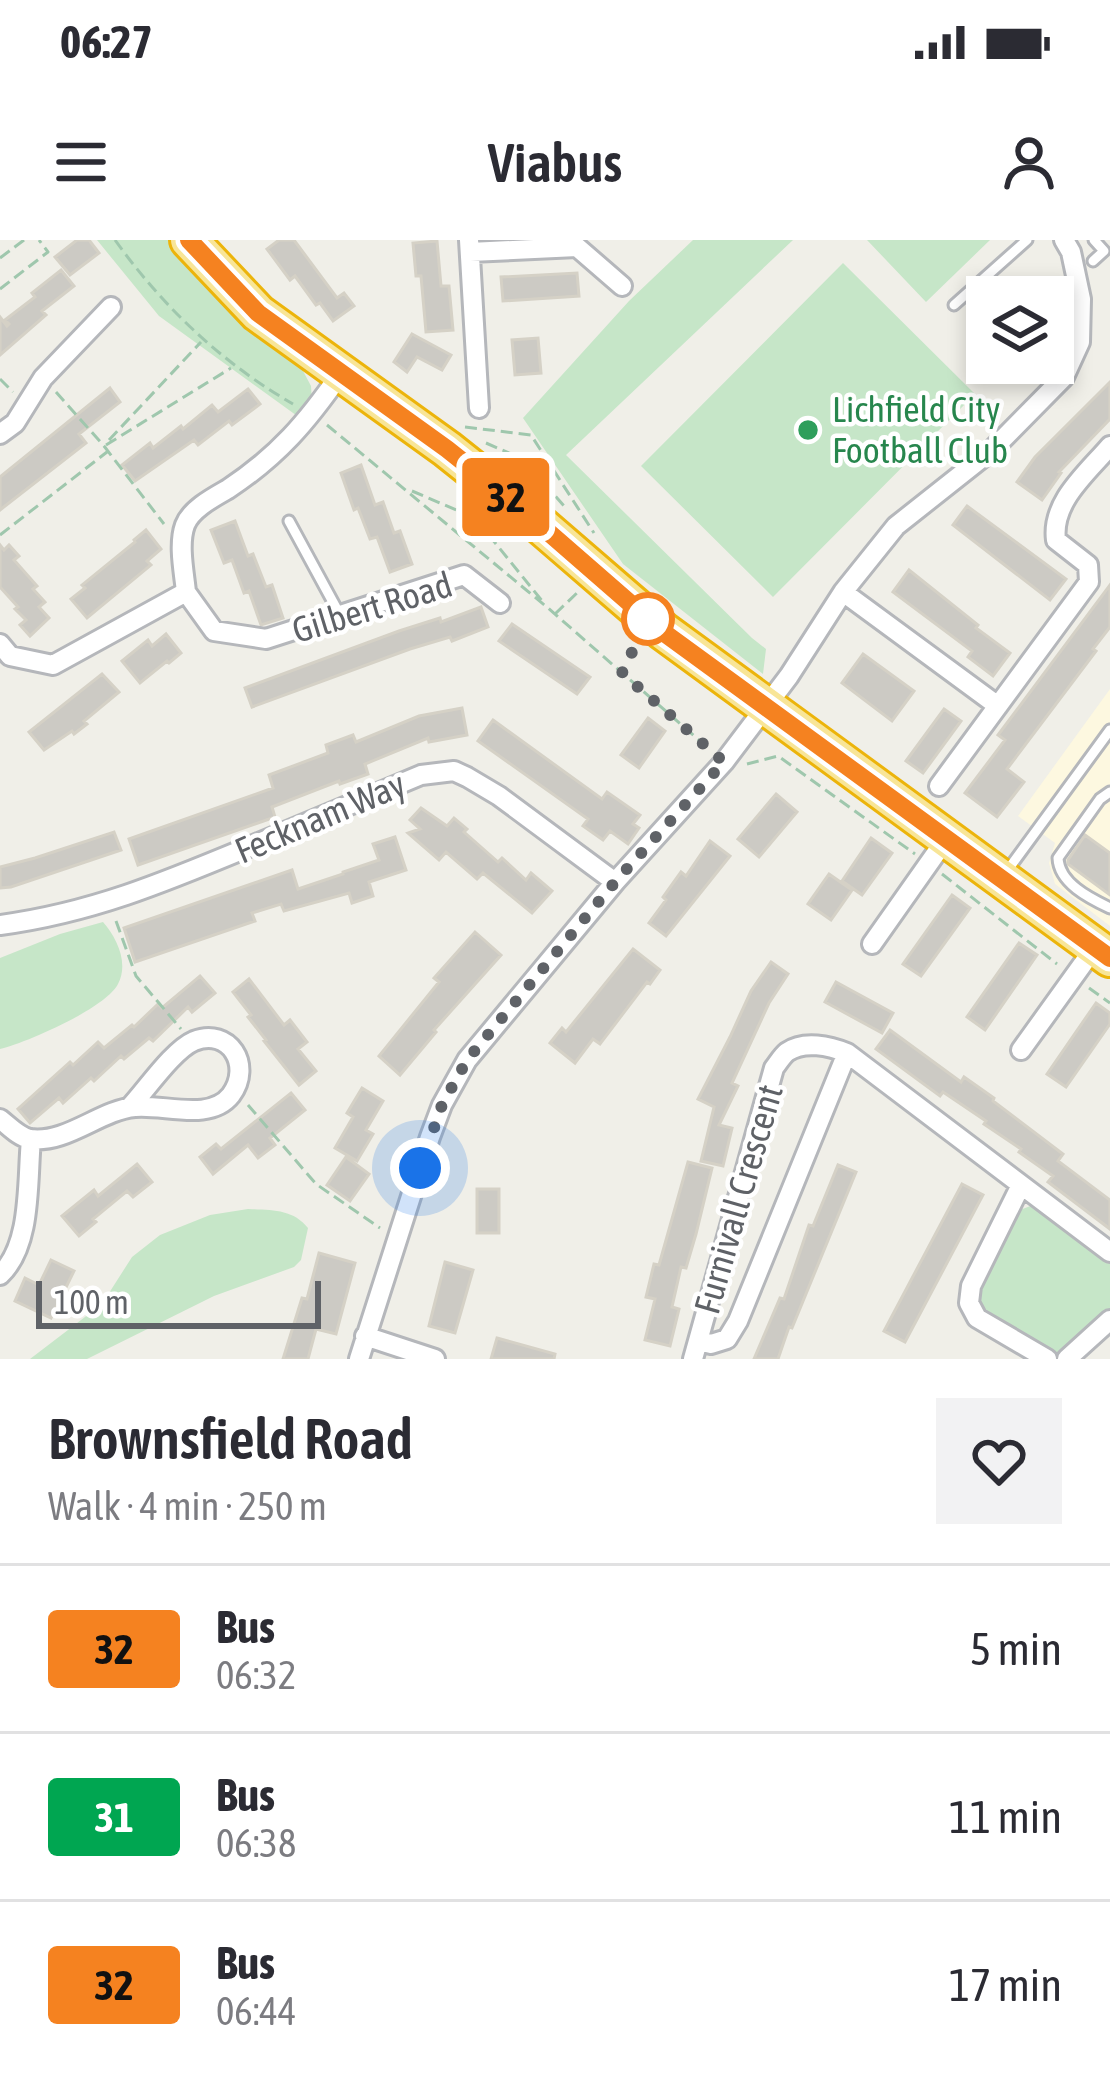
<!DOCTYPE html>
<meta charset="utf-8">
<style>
body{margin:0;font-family:"Asap Condensed",sans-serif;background:#f2f2f3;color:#2b2b33;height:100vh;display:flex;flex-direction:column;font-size:45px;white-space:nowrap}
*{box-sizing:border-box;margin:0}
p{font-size:39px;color:#7c7c81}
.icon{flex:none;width:66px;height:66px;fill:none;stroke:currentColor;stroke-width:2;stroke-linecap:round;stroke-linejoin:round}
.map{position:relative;height:1119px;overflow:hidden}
.side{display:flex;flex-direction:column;background:#fff;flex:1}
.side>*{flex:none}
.badge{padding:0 24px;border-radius:9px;font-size:42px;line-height:78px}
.fabs{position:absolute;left:966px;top:36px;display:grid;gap:24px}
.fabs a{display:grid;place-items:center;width:108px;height:108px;border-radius:0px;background:#fff;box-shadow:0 6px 18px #0003;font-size:60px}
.scale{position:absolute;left:36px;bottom:30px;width:285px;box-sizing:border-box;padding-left:12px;border:6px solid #5f6267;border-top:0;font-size:33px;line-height:42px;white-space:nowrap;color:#5f6267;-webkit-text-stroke:9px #fff;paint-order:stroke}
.you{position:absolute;width:60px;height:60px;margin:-30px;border:9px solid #fff;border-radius:50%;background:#1a73e8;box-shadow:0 0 0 18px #1a73e833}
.map>.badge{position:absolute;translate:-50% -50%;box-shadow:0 0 0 6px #fff}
.round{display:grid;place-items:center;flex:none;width:126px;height:126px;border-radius:0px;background:#f2f2f3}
.overview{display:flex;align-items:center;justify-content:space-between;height:204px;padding:0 48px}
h1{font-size:57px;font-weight:600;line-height:90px}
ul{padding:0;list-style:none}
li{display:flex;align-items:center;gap:36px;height:168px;padding:0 48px;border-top:3px solid #e1e1e2}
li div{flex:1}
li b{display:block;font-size:45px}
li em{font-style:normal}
li .badge{min-width:132px;font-weight:700;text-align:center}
.status{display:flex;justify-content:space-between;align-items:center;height:84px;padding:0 60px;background:#fff;direction:ltr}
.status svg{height:33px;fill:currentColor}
header{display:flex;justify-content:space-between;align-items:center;height:156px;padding:0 48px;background:#fff;font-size:54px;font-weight:600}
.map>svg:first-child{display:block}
.commercial{fill:#fdf8e0}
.green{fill:#c6e6c8}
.building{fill:#cccac4;stroke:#d5d1c6;stroke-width:3}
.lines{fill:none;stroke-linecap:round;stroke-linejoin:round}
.lane-casing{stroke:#b5b7bb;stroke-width:15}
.street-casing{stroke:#b5b7bb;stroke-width:24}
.highway-casing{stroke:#ecb40b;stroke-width:42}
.path{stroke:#9fc7ad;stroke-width:3;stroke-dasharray:12 6;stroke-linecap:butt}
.lane{stroke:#fff;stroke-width:9}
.street{stroke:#fff;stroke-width:18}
.highway{stroke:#f8e597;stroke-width:36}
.line-casing{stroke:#fff;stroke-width:27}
.line{stroke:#f58220;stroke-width:18}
.walk{stroke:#5f6267;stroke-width:12;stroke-dasharray:0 21.6}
.leisure-dot{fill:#2e9e5b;stroke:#fff;stroke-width:4.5}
.stop-dot{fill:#fff;stroke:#f58220;stroke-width:6}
.labels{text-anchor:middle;stroke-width:9;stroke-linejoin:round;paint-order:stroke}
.leisure-label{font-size:36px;fill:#27864d;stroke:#fff;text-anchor:start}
.street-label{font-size:36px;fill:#5f6267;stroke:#fff}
</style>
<div class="status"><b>06:27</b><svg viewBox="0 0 49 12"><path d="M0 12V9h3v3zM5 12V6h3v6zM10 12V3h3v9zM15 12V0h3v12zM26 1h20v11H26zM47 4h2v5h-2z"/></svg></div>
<header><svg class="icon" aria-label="menu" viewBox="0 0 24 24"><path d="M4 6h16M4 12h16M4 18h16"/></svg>Viabus<svg class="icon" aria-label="person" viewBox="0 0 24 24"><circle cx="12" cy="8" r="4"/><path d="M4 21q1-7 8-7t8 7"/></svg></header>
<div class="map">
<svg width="1110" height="1119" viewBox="0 0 1110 1119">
<rect width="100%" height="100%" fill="#f0efe8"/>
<!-- commercial -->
<path class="commercial" d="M 1110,449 L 1110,686 L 1055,644 L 1049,623 L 1055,603 L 1018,576 Z"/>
<!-- green -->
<path class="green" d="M 97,0 L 168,0 L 233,75 L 302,129 L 311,146 L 312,162 L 300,178 L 159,76 Z
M 693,0 L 793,0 L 566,215 L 752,398 L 766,409 L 763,434 L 623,324 L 523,178 L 629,61 Z
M 867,0 L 990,0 L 926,62 Z
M 843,23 L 975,154 L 773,357 L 641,226 Z
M 103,682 C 117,698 129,723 118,744 C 106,768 26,803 0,809 L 0,718 L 60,694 Z
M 1033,965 L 1104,1012 L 1110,1022 L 1110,1072 L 1058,1117 C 1041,1108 995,1088 984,1075 C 966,1053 1005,994 1015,972 Z
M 248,969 C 272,970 293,969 308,988 L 301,1020 L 294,1027 L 214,1056 L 87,1119 L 30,1119 L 102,1064 L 132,1017 L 160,995 L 210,975 Z"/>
<!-- building -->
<path class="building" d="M 77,0 L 89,0 L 99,13 L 70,35 L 55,17 Z
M 279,0 L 294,0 L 337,58 L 344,53 L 354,66 L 333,81 L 320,63 L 316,65 L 295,36 L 290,40 L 267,9 Z
M 437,1 L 441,46 L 449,46 L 453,90 L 426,92 L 421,36 L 416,36 L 413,3 Z
M 61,30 L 74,46 L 42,71 L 46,75 L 0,115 L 0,77 L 7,86 L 9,84 L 5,80 L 35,57 L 32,53 Z
M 577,33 L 579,56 L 503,61 L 501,37 Z
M 412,94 L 451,115 L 442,130 L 417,117 L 407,132 L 394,122 Z
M 538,98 L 541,133 L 515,135 L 512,100 Z
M 1110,142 L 1110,179 L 1059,232 L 1061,233 L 1042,260 L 1017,242 L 1035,217 Z
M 110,148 L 120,162 L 79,194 L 86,203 L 0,270 L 0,237 Z
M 248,149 L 260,164 L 232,185 L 229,181 L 198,205 L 194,200 L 135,241 L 122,225 L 150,203 L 153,208 L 181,186 L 183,189 L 212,165 L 218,172 Z
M 361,225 L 375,265 L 383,262 L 394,293 L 400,291 L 412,324 L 390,332 L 377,297 L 370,299 L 358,268 L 354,270 L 341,233 Z
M 967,266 L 1066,339 L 1050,360 L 953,285 Z
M 235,281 L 248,316 L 253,314 L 266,347 L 272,345 L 283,378 L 261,385 L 249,351 L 244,353 L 232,320 L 224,323 L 211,290 Z
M 146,290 L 161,309 L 147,321 L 151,325 L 87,378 L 71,359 L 85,348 L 82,345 L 135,302 L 134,300 Z
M 0,305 L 4,310 L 9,305 L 19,316 L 14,320 L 37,346 L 33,349 L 45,362 L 39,367 L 49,378 L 30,396 L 20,385 L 26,380 L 15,369 L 18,367 L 0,347 Z
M 909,330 L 978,385 L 976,388 L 1010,413 L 993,436 L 968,417 L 972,411 L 893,352 Z
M 1110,345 L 1110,387 L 1093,409 L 1096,411 L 1007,529 L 1024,542 L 997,577 L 965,553 L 1005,500 L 998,495 Z
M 481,367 L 488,387 L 452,401 L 450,397 L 410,409 L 252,467 L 245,448 L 399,391 L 440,378 L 441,382 Z
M 512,384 L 590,437 L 577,454 L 499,401 Z
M 166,394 L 181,413 L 169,423 L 167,421 L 140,443 L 122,421 L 148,400 L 152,406 Z
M 863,414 L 914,451 L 892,481 L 842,443 Z
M 102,434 L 119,452 L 84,481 L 87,484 L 74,494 L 72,491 L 44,510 L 29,492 Z
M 462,468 L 467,495 L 429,502 L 428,498 L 365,524 L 368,534 L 340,544 L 339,541 L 272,567 L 275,577 L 138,625 L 129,599 L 273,548 L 269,535 L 328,513 L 326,505 L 353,495 L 356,502 L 419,476 Z
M 944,469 L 961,481 L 923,533 L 906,521 Z
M 648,478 L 665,491 L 639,528 L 621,515 Z
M 493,480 L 602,559 L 607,552 L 640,575 L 633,584 L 639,588 L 628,604 L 610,591 L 603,600 L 583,586 L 588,579 L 478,501 Z
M 776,554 L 797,572 L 759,617 L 738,599 Z
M 421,568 L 447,586 L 454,578 L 467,589 L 464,592 L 498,622 L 502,618 L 526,640 L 531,633 L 552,651 L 532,673 L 483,633 L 477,639 L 446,612 L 439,620 L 408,593 L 420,589 L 410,580 Z
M 114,592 L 121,610 L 11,647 L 0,648 L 0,627 L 35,618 Z
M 1085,595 L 1110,613 L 1110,655 L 1068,624 L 1068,620 Z
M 395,597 L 406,630 L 369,642 L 373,656 L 352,663 L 349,653 L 284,671 L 281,664 L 252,673 L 255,681 L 135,722 L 124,688 L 292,630 L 298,649 L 343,634 L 343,632 L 379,620 L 373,604 Z
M 871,598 L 892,613 L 862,655 L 842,641 Z
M 710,601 L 730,616 L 666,696 L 649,683 L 666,660 L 663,657 L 681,632 L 686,636 Z
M 829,634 L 852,650 L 831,680 L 808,664 Z
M 952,655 L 970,668 L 921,736 L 903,724 Z
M 475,692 L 501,715 L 434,790 L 436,792 L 400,835 L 379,816 L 439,742 L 434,738 Z
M 1019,703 L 1037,715 L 985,790 L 967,777 Z
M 633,709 L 660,730 L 650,744 L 647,742 L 600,804 L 593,799 L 575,823 L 550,803 L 562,788 L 566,792 Z
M 771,722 L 788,734 L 769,763 L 732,843 L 738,846 L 719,885 L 732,888 L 723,926 L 701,921 L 714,867 L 698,859 L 730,797 L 751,751 Z
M 200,736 L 215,753 L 192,772 L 188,767 L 153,801 L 149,798 L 124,819 L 121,816 L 94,841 L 91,838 L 63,863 L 59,858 L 30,883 L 18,869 L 70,822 L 73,825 L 98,802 L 104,808 L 132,785 L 134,787 L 158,764 L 162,768 Z
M 249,739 L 284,785 L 290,780 L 307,802 L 298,809 L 316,831 L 299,845 L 264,801 L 266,800 L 248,777 L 251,775 L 233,752 Z
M 836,742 L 893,773 L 882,793 L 825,762 Z
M 1096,763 L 1110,773 L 1110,784 L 1066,847 L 1047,834 Z
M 890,790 L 961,842 L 964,837 L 994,858 L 993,861 L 1063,914 L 1058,921 L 1110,960 L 1110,989 L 1048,942 L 1053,936 L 1019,912 L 1021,909 L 984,884 L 986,881 L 943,852 L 940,856 L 876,809 Z
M 362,848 L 383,861 L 366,890 L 373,894 L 357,921 L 335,908 L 353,877 L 347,873 Z
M 291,853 L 305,870 L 270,898 L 275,905 L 258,918 L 248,905 L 213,934 L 200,917 L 216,904 L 221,909 Z
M 346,917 L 369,934 L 350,961 L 327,945 Z
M 688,922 L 712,928 L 696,994 L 686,1028 L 681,1027 L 672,1067 L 679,1069 L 670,1106 L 645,1100 L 655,1059 L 646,1057 L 654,1024 L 659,1025 Z
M 137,924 L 152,942 L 133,957 L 127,951 L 93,979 L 96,982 L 79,996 L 62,976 L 94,950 L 98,956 Z
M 838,925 L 856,932 L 792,1088 L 789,1087 L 778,1119 L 754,1119 L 780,1058 L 784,1059 L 809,985 L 813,986 Z
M 962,944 L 983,955 L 905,1102 L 884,1091 Z
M 477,949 L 499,949 L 499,993 L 477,993 Z
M 319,1013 L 355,1023 L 336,1094 L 316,1089 L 308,1119 L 283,1119 L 302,1058 L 307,1059 Z
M 51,1020 L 74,1031 L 51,1078 L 15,1061 L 25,1038 L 39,1045 Z
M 445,1022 L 473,1030 L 455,1093 L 429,1086 Z
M 497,1098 L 555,1114 L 554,1119 L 491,1119 Z"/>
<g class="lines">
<defs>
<path id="lane" d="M 1093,21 L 1104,11 L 1094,0
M 954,65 L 1027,0
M 289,281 L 340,375
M 1110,552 L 1100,559 L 1058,618 C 1059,643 1089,658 1110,668
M 1007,631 L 1110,490"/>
<path id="street" d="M 469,0 L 479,168
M 470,12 L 577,7 L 622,46
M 0,194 L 15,183 L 43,138 L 111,67
M 186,352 L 214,391 L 266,399 L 464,335 L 500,363
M 843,352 L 998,466
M 0,404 L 10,416 L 53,425 L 186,352 C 184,332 178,304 185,285 C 191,269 214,257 228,249 C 278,216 307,182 341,133
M 939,546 L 1089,342 L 1088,325 L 1056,300 C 1051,262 1087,233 1110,206
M 0,685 C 91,673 165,642 249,607 C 306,583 364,559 421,535 L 454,531 L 467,537 L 499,556 L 615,642
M 872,704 L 946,599
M 1021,810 L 1095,707
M 0,879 C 9,886 19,897 30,899 C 67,904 100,870 135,867 C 164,864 210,882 231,855 C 253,825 229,787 194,801 C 173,810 146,850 130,867
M 1021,945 L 971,1046 L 969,1063 L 977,1078 L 1047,1119
M 0,1035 C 32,1005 27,942 31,899
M 365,1096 L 435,1119
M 698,1101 L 711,1104 L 727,1099 L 738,1081 L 847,813
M 359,1119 L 430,897 L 442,865 L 467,820 L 615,642 L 724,522 L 789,436 L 843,352 L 896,286 L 992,210 L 1064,137 L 1080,102 L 1081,59 L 1071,12 L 1064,0
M 693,1119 L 774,828 C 778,823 782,816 787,812 C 804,800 830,806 847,813 L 1110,1012
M 1067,1119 L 1110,1080"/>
<path id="highway" d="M 189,0 L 258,73 L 447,209 L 516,264 L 663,391 L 1110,718"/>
</defs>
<!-- lane casing -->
<use href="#lane" class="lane-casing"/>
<!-- street casing -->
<use href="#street" class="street-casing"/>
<!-- highway casing -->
<use href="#highway" class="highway-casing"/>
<!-- path -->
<path class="path" d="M 115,0 C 163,67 222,123 293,164
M 0,18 L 24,0
M 0,49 L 48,12 L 39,0
M 0,139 L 13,152
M 56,152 L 104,206 L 164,284
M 327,185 L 548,368 L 708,508
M 465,187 L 531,195 L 594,293
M 109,200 L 201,102
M 486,203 L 523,219 L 565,267
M 106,205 L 231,128
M 412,251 L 475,278 L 543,362
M 0,295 L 107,212
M 555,374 L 579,351
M 747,524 L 778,516 L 915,614
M 942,634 L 1057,724
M 116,681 L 136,736 L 181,789
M 1089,748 L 1110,763
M 248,865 L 316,944 L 380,988"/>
<!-- lane -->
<use href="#lane" class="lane"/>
<!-- street -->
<use href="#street" class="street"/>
<!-- highway -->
<use href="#highway" class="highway"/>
</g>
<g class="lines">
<defs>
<path id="line" d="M 189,0 L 258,73 L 447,209 L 516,264 L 663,392 L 1110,718"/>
</defs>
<!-- line casing -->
<use href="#line" class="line-casing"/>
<!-- line -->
<use href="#line" class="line"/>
<!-- walk -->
<path class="walk" d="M 420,928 L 442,865 L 467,820 L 615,642 L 724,522 L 622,433 L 648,379"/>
</g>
<!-- markers -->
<circle class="leisure-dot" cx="808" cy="190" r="12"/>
<circle class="stop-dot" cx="648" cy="379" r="24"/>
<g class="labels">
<!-- leisure labels -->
<g class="leisure-label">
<text x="832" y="182">Lichfield City<tspan x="832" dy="41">Football Club</tspan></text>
</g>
<!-- street labels -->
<g class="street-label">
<text transform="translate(372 367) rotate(-17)" y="13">Gilbert Road</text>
<text transform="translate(320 577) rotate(-23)" y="13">Fecknam Way</text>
<text transform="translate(738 959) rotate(-74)" y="13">Furnivall Crescent</text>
</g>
</g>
</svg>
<div class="fabs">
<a><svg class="icon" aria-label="layers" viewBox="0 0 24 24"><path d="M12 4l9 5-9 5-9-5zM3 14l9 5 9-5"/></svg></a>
</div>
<div class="scale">100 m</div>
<div class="you" style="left:420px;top:928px"></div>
<b class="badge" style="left:506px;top:257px;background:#f58220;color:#111">32</b>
</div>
<section class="side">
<div class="overview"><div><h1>Brownsfield Road</h1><p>Walk · 4 min · 250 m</p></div><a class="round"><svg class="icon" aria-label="heart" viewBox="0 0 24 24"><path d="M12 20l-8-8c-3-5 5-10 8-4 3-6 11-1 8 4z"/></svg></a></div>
<ul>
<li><span class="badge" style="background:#f58220;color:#111">32</span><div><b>Bus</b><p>06:32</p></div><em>5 min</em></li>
<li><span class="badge" style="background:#00a651;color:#fff">31</span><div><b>Bus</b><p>06:38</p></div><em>11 min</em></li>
<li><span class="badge" style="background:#f58220;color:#111">32</span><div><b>Bus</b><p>06:44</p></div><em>17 min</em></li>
</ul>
</section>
